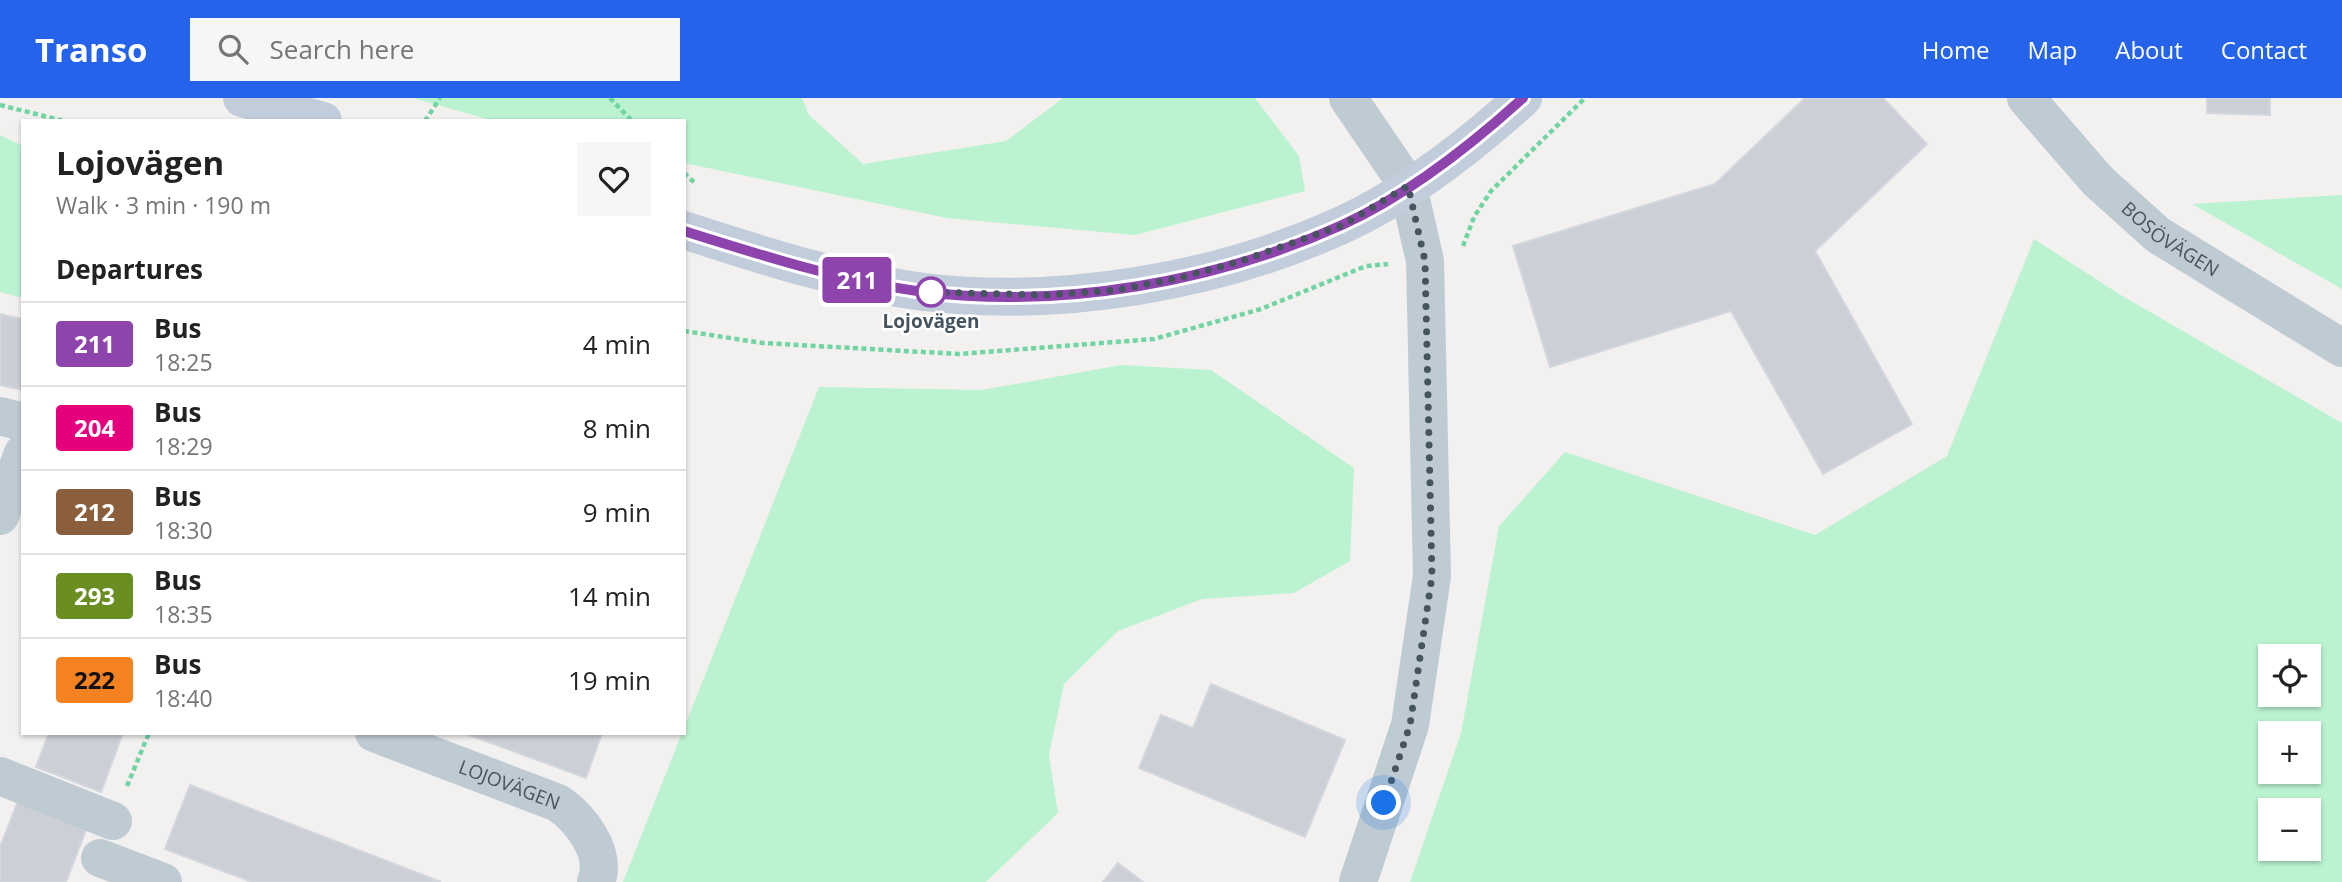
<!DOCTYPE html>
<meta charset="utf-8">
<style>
body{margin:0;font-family:"Open Sans",sans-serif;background:#f6f6f6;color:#222;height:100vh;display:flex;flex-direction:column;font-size:26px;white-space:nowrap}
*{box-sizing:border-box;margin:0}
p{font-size:23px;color:#767676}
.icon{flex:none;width:38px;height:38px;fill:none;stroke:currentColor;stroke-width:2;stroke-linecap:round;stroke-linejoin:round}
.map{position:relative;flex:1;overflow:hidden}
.side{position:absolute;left:21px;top:21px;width:665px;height:616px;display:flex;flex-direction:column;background:#fff;border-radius:0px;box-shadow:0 2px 5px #0004}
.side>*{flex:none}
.badge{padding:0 14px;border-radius:5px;font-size:24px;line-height:46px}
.buttons{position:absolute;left:2258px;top:546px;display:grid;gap:14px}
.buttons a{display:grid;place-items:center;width:63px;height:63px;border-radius:0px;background:#fff;box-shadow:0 2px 5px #0004;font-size:35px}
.you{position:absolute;width:35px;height:35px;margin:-18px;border:5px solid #fff;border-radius:50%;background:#1a73e8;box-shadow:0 0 0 10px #1a73e833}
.map>.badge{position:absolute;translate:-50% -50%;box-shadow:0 0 0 4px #fff}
h2{padding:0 35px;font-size:26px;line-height:63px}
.round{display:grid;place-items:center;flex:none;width:74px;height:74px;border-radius:0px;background:#f6f6f6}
.overview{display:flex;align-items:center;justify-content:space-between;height:119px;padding:0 35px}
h1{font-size:33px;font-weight:700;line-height:52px}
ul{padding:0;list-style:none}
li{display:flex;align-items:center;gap:21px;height:84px;padding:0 35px;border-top:2px solid #e0e0e0}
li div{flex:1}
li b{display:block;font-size:26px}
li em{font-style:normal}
li .badge{min-width:77px;font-weight:700;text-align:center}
header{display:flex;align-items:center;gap:42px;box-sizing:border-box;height:98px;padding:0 35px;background:#2563eb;color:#fff}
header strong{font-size:33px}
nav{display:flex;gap:38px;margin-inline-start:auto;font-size:24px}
.search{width:490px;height:63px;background:#f6f6f6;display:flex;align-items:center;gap:18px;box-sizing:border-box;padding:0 24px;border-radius:0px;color:#767676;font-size:26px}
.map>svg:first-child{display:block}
.green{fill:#bbf3d0;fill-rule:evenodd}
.building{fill:#cccfd5;stroke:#d3d6dc;stroke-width:2}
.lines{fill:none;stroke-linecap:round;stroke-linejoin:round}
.path{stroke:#70d5a2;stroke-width:4.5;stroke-dasharray:5 3.5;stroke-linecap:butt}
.minor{stroke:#bfcbd3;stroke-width:38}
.secondary{stroke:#c1cdda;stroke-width:38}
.line-casing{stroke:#fff;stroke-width:16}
.line{stroke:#8e44ad;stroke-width:10}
.walk{stroke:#46545f;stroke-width:7;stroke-dasharray:0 12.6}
.stop-dot{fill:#fff;stroke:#8e44ad;stroke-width:3.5}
.labels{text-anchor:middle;stroke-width:5;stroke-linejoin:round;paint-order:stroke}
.street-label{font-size:19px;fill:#46545f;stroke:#fff}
.stop-label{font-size:19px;font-weight:bold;fill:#46545f;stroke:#fff}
</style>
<header>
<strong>Transo</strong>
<div class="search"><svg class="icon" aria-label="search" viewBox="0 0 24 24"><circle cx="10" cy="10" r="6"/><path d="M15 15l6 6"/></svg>Search here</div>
<nav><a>Home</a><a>Map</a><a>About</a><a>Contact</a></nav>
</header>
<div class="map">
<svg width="2342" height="784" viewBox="0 0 2342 784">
<rect width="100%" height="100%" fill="#f3f0f0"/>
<!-- green -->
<path class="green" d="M 413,0 L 802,0 L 809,17 L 863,66 L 1006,43 L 1063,0 L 1255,0 L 1299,58 L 1305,93 L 1135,137 L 947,120 L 684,65 L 684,23 L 494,23 Z
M 0,37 L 23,48 L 23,200 L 0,194 Z
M 2342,97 L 2342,191 L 2192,106 Z
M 2034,141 L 2119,196 L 2342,325 L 2342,784 L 1410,784 L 1461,635 L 1499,428 L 1565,354 L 1815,437 L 1947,358 ZM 2270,558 L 2308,558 L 2308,597 L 2270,597 ZM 2308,635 L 2308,674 L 2270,674 L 2270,635 ZM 2308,712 L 2308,751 L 2270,751 L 2270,712 Z
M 1121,267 L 1211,272 L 1354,370 L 1350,463 L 1294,495 L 1202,501 L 1118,533 L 1064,586 L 1049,657 L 1058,715 L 986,784 L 623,784 L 819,289 L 982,292 Z"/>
<!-- building -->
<path class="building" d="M 1805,0 L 1883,0 L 1927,46 L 1815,153 L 1912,326 L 1823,376 L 1731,213 L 1550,269 L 1513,148 L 1715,86 Z
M 2207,0 L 2270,0 L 2270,17 L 2207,15 Z
M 0,216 L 23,221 L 23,292 L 0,287 Z
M 1211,586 L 1345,642 L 1305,739 L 1139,670 L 1161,617 L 1193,630 Z
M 49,635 L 123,635 L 101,694 L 36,669 Z
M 464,635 L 602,635 L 586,680 Z
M 190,687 L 441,784 L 252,784 L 165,751 Z
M 18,703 L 87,729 L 66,784 L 0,784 L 0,749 Z
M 1118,765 L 1143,784 L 1103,784 Z"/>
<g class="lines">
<!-- path -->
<path class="path" d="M 610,0 L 632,23
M 0,7 L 64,23
M 425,23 L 440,0
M 684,75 L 696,86
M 1463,148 L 1474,119 L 1491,93 L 1585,0
M 684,233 L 763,245 L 959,256 L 1154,241 L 1261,211 L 1366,168 L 1388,166
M 127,688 L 149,635"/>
<!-- minor -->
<g class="minor">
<path d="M 1348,0 L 1408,88 L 1425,163 L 1432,478 L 1410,627 L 1358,784"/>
<path id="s1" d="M 2026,0 L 2098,83 L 2158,137 L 2342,250"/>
<path d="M 0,318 L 23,324"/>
<path d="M 0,418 L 23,355"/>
<path id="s2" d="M 374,635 L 558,705 C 580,720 608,755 596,784"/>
<path d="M 0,678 L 113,723"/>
<path d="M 100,760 L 163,784"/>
</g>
<!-- secondary -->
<path class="secondary" d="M 242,0 L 323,23
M 684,132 C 763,158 842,183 924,194 C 1062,210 1217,184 1342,127 C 1408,97 1470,48 1523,0"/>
</g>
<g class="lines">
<defs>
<path id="line" d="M 684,133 C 763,158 842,183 924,194 C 1062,211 1216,184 1342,127 C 1408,97 1470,48 1523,0"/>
</defs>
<!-- line casing -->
<use href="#line" class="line-casing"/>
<!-- line -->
<use href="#line" class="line"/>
<!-- walk -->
<path class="walk" d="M 931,194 L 926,194 L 1046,197 L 1117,192 L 1183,179 L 1241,163 L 1343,127 L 1408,88 L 1425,163 L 1432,478 L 1410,627 L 1384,705"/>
</g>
<!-- markers -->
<circle class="stop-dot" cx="931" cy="194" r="14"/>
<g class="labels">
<!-- street labels -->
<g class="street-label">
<text dy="7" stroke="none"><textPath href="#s1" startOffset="203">BOSÖVÄGEN</textPath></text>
<text dy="7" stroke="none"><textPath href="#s2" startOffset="145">LOJOVÄGEN</textPath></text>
</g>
<!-- stop labels -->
<g class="stop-label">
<text x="931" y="230">Lojovägen</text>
</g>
</g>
</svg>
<div class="buttons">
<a><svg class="icon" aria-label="locate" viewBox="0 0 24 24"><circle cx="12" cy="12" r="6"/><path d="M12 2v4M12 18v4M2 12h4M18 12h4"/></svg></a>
<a>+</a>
<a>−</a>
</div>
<div class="you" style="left:1384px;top:705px"></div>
<b class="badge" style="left:857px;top:182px;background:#8e44ad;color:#fff">211</b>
<section class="side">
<div class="overview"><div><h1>Lojovägen</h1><p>Walk · 3 min · 190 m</p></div><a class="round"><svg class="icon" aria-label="heart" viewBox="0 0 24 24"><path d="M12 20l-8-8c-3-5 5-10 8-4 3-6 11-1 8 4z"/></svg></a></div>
<h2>Departures</h2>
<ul>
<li><span class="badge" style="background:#8e44ad;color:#fff">211</span><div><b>Bus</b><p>18:25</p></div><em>4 min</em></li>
<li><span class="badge" style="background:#e6007e;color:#fff">204</span><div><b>Bus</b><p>18:29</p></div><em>8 min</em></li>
<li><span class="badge" style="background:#8b5e3c;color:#fff">212</span><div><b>Bus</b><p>18:30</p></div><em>9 min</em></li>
<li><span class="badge" style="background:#6b8e23;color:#fff">293</span><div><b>Bus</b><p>18:35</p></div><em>14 min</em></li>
<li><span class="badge" style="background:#f58220;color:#111">222</span><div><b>Bus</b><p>18:40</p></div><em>19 min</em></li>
</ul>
</section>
</div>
